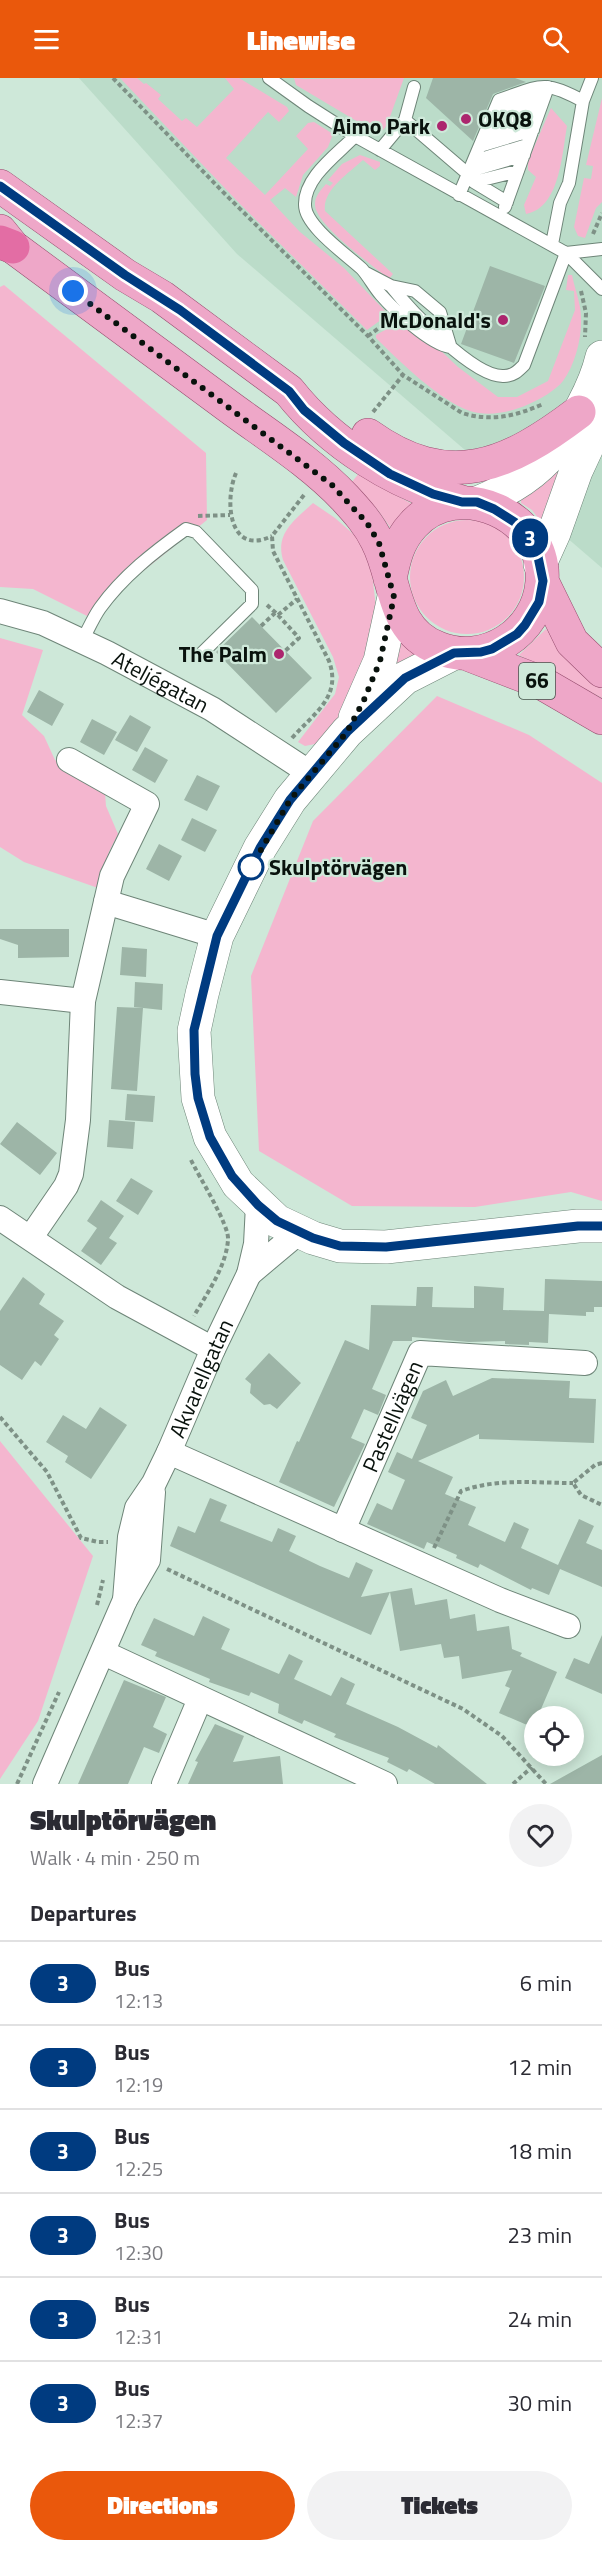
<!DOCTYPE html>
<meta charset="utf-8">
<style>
body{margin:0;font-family:"Titillium Web",sans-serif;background:#f2f2f3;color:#2b2b33;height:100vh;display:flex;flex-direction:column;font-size:22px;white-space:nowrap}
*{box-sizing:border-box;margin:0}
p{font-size:20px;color:#7c7c81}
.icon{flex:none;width:33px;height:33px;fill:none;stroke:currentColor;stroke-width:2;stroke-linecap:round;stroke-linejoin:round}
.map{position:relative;height:1706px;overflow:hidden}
.panel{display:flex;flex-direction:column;background:#fff;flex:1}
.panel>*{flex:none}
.badge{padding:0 12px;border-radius:20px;font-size:21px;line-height:39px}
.fabs{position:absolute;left:524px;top:1628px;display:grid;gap:12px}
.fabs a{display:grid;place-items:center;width:60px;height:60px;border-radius:50%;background:#fff;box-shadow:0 3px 15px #0003;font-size:30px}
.you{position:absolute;width:30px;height:30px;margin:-15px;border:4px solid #fff;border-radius:50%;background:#1a73e8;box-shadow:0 0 0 9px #1a73e833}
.map>.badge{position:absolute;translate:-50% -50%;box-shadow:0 0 0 3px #fff}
h2{padding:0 30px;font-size:22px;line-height:54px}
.round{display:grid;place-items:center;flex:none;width:63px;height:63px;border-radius:32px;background:#f2f2f3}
.summary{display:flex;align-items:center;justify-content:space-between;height:102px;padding:0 30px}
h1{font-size:28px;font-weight:800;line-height:45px}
.cta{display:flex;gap:12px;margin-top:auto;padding:12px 30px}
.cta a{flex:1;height:69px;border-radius:36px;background:#ea580c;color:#fff;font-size:24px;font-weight:800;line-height:69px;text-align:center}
.cta a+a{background:#f2f2f3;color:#2b2b33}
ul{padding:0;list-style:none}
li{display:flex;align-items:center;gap:18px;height:84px;padding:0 30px;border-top:2px solid #e1e1e2}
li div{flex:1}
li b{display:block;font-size:22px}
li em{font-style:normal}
li .badge{min-width:66px;font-weight:700;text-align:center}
header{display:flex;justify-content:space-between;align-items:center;height:78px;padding:0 30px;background:#ea580c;color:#fff;font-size:27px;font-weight:800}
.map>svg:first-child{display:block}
.built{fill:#bbdcc9}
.green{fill:#f4b6cf}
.building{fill:#9db5a7}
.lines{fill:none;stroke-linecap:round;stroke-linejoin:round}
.lane-casing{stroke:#6e8578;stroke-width:14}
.street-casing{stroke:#6e8578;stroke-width:26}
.secondary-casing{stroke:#6e8578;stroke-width:34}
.primary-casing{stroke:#974d6f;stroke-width:34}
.highway-casing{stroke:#974d6f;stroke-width:34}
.path{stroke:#7e9186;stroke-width:4;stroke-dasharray:4.5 3;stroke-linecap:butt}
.lane{stroke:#fff;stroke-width:12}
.street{stroke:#fff;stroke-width:24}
.secondary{stroke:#fff;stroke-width:33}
.primary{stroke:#eea7c8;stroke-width:33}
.highway{stroke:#e36da4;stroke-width:33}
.line-casing{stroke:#fff;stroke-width:14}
.line{stroke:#003b80;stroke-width:9}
.walk{stroke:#09120d;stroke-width:6;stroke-dasharray:0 10.8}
.poi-dot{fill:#ac266e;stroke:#cee8d9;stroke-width:2}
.stop-dot{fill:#fff;stroke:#003b80;stroke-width:3}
.labels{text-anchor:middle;stroke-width:4.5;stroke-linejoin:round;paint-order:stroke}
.shield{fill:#cee8d9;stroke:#44524a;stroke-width:1.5}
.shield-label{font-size:21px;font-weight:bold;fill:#09120d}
.poi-label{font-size:22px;font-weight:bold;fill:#09120d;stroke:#cee8d9;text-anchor:end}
.street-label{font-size:22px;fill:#09120d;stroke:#cee8d9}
.stop-label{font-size:22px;font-weight:bold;fill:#09120d;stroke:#cee8d9;text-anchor:start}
</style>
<header><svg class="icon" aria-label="menu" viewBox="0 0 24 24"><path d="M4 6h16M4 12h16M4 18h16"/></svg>Linewise<svg class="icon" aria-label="search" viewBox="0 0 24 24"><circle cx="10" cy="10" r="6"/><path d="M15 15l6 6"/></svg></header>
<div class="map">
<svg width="602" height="1706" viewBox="0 0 602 1706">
<rect width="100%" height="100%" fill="#cee8d9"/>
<!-- built -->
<path class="built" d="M 79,0 L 602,0 L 602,490 L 237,176 Z"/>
<!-- green -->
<path class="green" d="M 120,0 L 137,0 L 144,6 L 146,5 L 161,17 L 158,21 L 182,43 L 186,40 L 197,49 L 234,11 L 225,0 L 239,0 L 287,29 L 289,33 L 279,44 L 268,34 L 226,80 L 265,117 L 308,71 L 296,58 L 308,45 L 314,44 L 333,56 L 328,69 L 303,97 L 296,119 L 285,110 L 270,122 L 300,154 L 344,190 L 386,234 L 385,239 L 367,252 L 240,126 Z
M 294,0 L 306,1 L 404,0 L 387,47 L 383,52 L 375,54 L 296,7 Z
M 602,20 L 602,124 L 596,130 L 585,160 L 578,158 L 574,149 L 584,100 L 591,101 L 593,88 L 586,87 Z
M 551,30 L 567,48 C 562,76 560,130 526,136 L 524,127 L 536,99 L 528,92 L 528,83 Z
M 360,77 L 380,84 L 380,88 L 375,92 L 363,82 C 349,95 322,112 325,133 L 393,196 L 389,201 C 372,187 314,146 315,126 C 315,118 321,112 326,106 L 330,108 L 333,105 L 328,102 L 342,86 Z
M 568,197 L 572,197 C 574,208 578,218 580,229 C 584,252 577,284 563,303 C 555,313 540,321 529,326 C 512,334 489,339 470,333 C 440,323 399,283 376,260 L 376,257 L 399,244 L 422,263 L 440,272 L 458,289 L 498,319 L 517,319 L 548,303 L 575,232 L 574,213 L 566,212 Z
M 4,207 L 206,375 L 207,442 L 87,538 L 33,511 L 0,509 L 0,209 Z
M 563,386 L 541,444 L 532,432 L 521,425 L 521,422 L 543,407 Z
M 360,394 L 385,411 L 412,426 L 390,449 L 377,431 L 351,405 Z
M 313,425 L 335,440 L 359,461 L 371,487 L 377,538 L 360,613 L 320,665 L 305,668 L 298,664 L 335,616 L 339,599 L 333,579 L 283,482 C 275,455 295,442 313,425 Z
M410 499a57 57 0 1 1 114 0a57 57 0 1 1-114 0Z
M 546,551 L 569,579 L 602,611 L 602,620 L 519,577 Z
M 0,560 L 43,572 L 22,637 L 44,658 L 55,682 L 105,715 L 106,728 L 118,756 L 109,774 L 98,810 L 24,784 L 0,769 Z
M 398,561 L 421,580 L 391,599 Z
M 437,618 L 529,657 L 602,705 L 602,1123 L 571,1114 L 475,1129 L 352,1128 L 259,1073 L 251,898 L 313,743 Z
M 0,1363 L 93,1478 L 38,1643 L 0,1701 Z"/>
<!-- building -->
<path class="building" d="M 433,0 L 515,0 L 526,4 L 493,16 L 473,63 L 426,20 Z
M 490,188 L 545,208 L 514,285 L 461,266 Z
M 252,539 L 312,600 L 276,635 L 216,574 Z
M 39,612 L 64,626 L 52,648 L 27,634 Z
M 130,637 L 151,649 L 137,674 L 115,662 Z
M 92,641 L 117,654 L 104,677 L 80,664 Z
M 145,669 L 168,682 L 155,705 L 132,692 Z
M 197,697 L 220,708 L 207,733 L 184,722 Z
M 192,740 L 217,752 L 205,774 L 181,762 Z
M 159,766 L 182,778 L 169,803 L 146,791 Z
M 0,851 L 69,851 L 69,879 L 18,880 L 18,867 L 0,861 Z
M 122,869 L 147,871 L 146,899 L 120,897 Z
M 135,904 L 163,906 L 162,932 L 134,929 Z
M 117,929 L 143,930 L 137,1013 L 111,1011 Z
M 127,1016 L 155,1018 L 153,1044 L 125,1042 Z
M 109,1042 L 135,1044 L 133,1071 L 107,1069 Z
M 17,1044 L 57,1075 L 40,1097 L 0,1066 Z
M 131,1100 L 153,1113 L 138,1137 L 116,1123 Z
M 101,1122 L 124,1138 L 109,1160 L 117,1165 L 101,1187 L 81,1173 L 97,1150 L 87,1143 Z
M 23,1199 L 45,1216 L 39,1226 L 64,1243 L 54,1257 L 59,1261 L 41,1288 L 35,1283 L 22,1302 L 0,1287 L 0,1233 Z
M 545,1201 L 602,1203 L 602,1229 L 594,1229 L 594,1234 L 586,1234 L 586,1238 L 549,1236 L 548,1265 L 529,1264 L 529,1267 L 505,1266 L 505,1263 L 469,1264 L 412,1259 L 412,1263 L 393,1263 L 372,1311 L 386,1317 L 378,1337 L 364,1331 L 351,1360 L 365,1366 L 334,1429 L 279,1404 L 297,1363 L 299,1364 L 345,1262 L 369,1272 L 371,1227 L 416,1228 L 417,1209 L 433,1209 L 432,1229 L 474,1230 L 474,1208 L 504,1210 L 503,1232 L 544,1233 Z
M 269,1275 L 301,1305 L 277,1331 L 270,1326 L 264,1327 L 250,1315 L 251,1306 L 245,1301 Z
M 492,1300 L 570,1303 L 569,1320 L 596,1321 L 594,1365 L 479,1361 L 479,1356 L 418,1383 L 453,1399 L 445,1416 L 476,1429 L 468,1447 L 505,1464 L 514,1444 L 529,1451 L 521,1470 L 558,1487 L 579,1441 L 594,1448 L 586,1465 L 602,1472 L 602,1509 L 560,1491 L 549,1517 L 532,1510 L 531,1512 L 480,1486 L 478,1490 L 456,1480 L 457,1477 L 427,1464 L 424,1471 L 367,1446 L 377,1425 L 392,1432 L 405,1402 L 388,1394 L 397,1374 L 412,1381 L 427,1347 L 411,1340 L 423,1313 L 446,1302 L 453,1318 Z
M 100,1329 L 127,1347 L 91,1401 L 65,1384 L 68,1378 L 46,1364 L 63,1337 L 86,1351 Z
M 210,1420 L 227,1427 L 220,1443 L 272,1464 L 278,1450 L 296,1458 L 289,1473 L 320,1488 L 349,1500 L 356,1484 L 373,1492 L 361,1519 L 412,1510 L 415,1527 L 447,1521 L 450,1541 L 475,1536 L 477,1553 L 509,1548 L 512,1571 L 522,1575 L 520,1578 L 557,1594 L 538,1638 L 534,1638 L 534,1650 L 499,1635 L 510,1610 L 505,1608 L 512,1592 L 462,1601 L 459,1578 L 444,1580 L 441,1566 L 400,1573 L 390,1514 L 371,1557 L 170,1468 L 178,1448 L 195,1455 Z
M 203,1538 L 230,1551 L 221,1571 L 279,1596 L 289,1576 L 303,1583 L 294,1601 L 331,1618 L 341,1599 L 355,1606 L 346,1626 L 398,1649 L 437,1670 L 438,1667 L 487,1706 L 435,1706 L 409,1691 L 407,1694 L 387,1684 L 389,1680 L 334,1659 L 336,1656 L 304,1642 L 302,1646 L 278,1635 L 279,1626 L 251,1614 L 249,1618 L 209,1604 L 210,1601 L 155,1578 L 157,1574 L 141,1567 L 154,1540 L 194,1558 Z
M 602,1557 L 602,1616 L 565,1600 L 574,1580 L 589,1586 Z
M 124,1602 L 166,1619 L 153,1649 L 167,1656 L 159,1675 L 144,1669 L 128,1706 L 78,1706 Z
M 215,1646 L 244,1658 L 233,1684 L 280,1678 L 283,1706 L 188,1706 L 198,1684 L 195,1683 Z
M 602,1677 L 602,1706 L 550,1706 Z"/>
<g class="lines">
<defs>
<path id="lane" d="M 269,0 L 308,28 L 355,58 L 566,175 L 602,211
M 583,23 L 592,0
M 494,34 L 545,17
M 405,42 L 414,9
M 489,44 L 541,28
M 355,58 C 338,76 304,99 305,127 C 305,148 347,177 362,191 C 369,199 374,209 381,217 C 395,233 430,266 450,269
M 484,58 L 536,42
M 480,68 L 533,52
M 380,72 L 405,42 L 468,96 L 474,104 L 507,124
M 474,83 L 527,67
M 470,93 L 524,77
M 474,104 L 518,93
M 459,117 L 499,22 C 540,8 543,1 583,23 L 569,105 L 560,125 L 552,166
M 505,129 L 548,9
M 566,175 L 602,171
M 366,195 L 391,208 L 415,213 L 440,234 L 450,267
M 391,208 C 409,231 474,300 504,298 C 513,298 518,293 524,287 L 566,175
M 82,563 C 88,552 93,540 100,530 C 123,498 154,474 186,451 L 196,454 L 252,512 L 252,526 L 201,576"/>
<g id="street">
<path id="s1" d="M 0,533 L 43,545 L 107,575 L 212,631 L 310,695"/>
<path d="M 106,824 L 217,858"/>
<path d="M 0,914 L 83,923"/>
<path d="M 0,1140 L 117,1219 L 213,1271"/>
<path d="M 31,1159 L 66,1108 L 71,1096 L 78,1042 L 83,923 L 112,798 L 147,726 L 69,682"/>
<path d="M 249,1196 L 299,1154"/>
<path d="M 169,1374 L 500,1522 L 568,1548"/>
<path id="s2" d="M 343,1452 L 420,1275 L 585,1285"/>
<path id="s3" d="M 125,1522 L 130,1459 L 137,1430 L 154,1405 L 169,1374 L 213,1271 L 249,1196 L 256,1166 L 258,1127"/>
<path d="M 104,1575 L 385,1706"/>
<path d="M 45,1706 L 125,1522 L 148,1482 L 153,1414"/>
<path d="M 164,1706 L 200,1621"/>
</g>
<path id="secondary" d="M 477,425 C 530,404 557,378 583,327 C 591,312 598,296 602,279
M 540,486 L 554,455 L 576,393 L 602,337
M 454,575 L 405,600 L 347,654 L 290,722 L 260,770 L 217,858 L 202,916 L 194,953 L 198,1020 L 210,1059 L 238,1106 L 277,1143 L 313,1160 L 340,1168 L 386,1169 L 578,1148 L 602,1148
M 355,640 L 380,583 L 394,519"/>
<path id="primary" d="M 0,108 L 125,197 L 162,219 L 289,313 C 331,366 396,407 462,424
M 0,153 L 13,169 C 83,221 153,273 224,325 C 264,355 310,383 345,420 C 357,433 369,446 377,463 C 397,501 390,552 438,570 C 485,589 538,555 542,504 C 548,438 458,397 413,447 C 398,463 394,481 390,501
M 368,357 C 449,415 508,388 579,334
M 542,503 L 572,564 L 602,593
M 467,576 L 540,604 L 602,640"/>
<path id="highway" d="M 0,164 L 13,169"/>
</defs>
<!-- lane casing -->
<use href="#lane" class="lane-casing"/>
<!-- street casing -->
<use href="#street" class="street-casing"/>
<!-- secondary casing -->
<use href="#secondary" class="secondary-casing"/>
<!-- primary casing -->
<use href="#primary" class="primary-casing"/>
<!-- highway casing -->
<use href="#highway" class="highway-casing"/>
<!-- path -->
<path class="path" d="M 113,0 L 222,113 L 368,258 L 403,297 L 462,335 C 491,344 516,338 543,326
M 593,156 L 602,135
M 581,213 L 586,235 L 585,259
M 368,258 L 387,244
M 373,334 L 403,297
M 236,395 C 224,423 229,479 272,458
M 198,438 L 230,437
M 267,527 L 278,537 L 297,521
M 278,537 L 299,560 L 285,573
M 261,548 L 275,535
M 292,660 C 314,635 342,619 329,583 L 273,473 L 272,458 L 304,417
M 191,1082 C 198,1097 230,1148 228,1162 C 226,1189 207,1215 194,1238
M 0,1339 L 47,1394 L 81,1460 L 98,1464 L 108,1464
M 602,1385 L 595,1387 L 573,1405 L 581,1417 L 602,1427
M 434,1470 L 461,1413 C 498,1400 535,1405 573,1405
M 167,1491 L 463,1631 L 502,1658 L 546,1706
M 97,1527 L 103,1502
M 17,1706 L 59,1614
M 513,1706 L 532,1689"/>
<!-- lane -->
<use href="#lane" class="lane"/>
<!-- street -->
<use href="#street" class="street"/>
<!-- secondary -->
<use href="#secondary" class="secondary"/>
<!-- primary -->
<use href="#primary" class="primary"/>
<!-- highway -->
<use href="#highway" class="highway"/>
</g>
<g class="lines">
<defs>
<path id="line" d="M 0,108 L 125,197 L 180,232 L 289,313 L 304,332 L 344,365 L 390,396 L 433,416 L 462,424 L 477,424 L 494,431 L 524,450 L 531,462 L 537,474 L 543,503 L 539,524 L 525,547 L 517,556 L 492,571 L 481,574 L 454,575 L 405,600 L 347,654 L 290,722 L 260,770 L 217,858 L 194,952 L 195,996 L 198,1020 L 210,1059 L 232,1098 L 258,1127 L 277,1143 L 313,1160 L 340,1168 L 386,1169 L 578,1148 L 602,1148"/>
</defs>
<!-- line casing -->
<use href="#line" class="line-casing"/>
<!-- line -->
<use href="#line" class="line"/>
<!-- walk -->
<path class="walk" d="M 73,213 L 332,407 L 367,445 L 379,465 L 394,519 L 380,583 L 364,622 L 347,654 L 290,722 L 251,789"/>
</g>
<!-- markers -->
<g class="poi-dot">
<circle cx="466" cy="41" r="6"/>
<circle cx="442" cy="48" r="6"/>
<circle cx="503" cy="242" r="6"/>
<circle cx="279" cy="576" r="6"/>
</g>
<circle class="stop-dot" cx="251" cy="789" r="12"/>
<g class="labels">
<!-- shield labels -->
<rect class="shield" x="519" y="585" width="36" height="36" rx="4.5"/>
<g class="shield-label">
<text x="537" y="610">66</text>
</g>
<!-- poi labels -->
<g class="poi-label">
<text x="478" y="49" text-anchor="start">OKQ8</text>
<text x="430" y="56">Aimo Park</text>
<text x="491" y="250">McDonald's</text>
<text x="267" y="584">The Palm</text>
</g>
<!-- street labels -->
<g class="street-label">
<text dy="8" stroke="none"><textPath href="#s1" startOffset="176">Ateljégatan</textPath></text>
<text dy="8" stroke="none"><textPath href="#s3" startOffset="238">Akvarellgatan</textPath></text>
<text dy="8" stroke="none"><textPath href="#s2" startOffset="124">Pastellvägen</textPath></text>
</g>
<!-- stop labels -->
<g class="stop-label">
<text x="269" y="797">Skulptörvägen</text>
</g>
</g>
</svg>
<div class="fabs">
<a><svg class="icon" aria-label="locate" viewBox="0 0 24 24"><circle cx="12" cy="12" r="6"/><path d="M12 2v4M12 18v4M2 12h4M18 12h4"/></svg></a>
</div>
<div class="you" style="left:73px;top:213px"></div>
<b class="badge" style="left:530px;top:460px;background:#003b80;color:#fff">3</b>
</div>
<section class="panel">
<div class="summary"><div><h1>Skulptörvägen</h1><p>Walk · 4 min · 250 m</p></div><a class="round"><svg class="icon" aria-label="heart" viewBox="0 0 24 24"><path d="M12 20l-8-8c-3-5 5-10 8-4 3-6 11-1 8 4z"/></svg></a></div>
<h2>Departures</h2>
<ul>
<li><span class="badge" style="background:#003b80;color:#fff">3</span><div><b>Bus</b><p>12:13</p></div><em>6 min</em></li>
<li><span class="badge" style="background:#003b80;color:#fff">3</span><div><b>Bus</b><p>12:19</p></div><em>12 min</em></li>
<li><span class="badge" style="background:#003b80;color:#fff">3</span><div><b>Bus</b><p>12:25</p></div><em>18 min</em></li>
<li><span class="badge" style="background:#003b80;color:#fff">3</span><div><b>Bus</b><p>12:30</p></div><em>23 min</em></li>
<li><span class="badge" style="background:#003b80;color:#fff">3</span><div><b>Bus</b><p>12:31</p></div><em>24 min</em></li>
<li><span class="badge" style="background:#003b80;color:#fff">3</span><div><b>Bus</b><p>12:37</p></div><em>30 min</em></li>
</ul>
<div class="cta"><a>Directions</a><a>Tickets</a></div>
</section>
